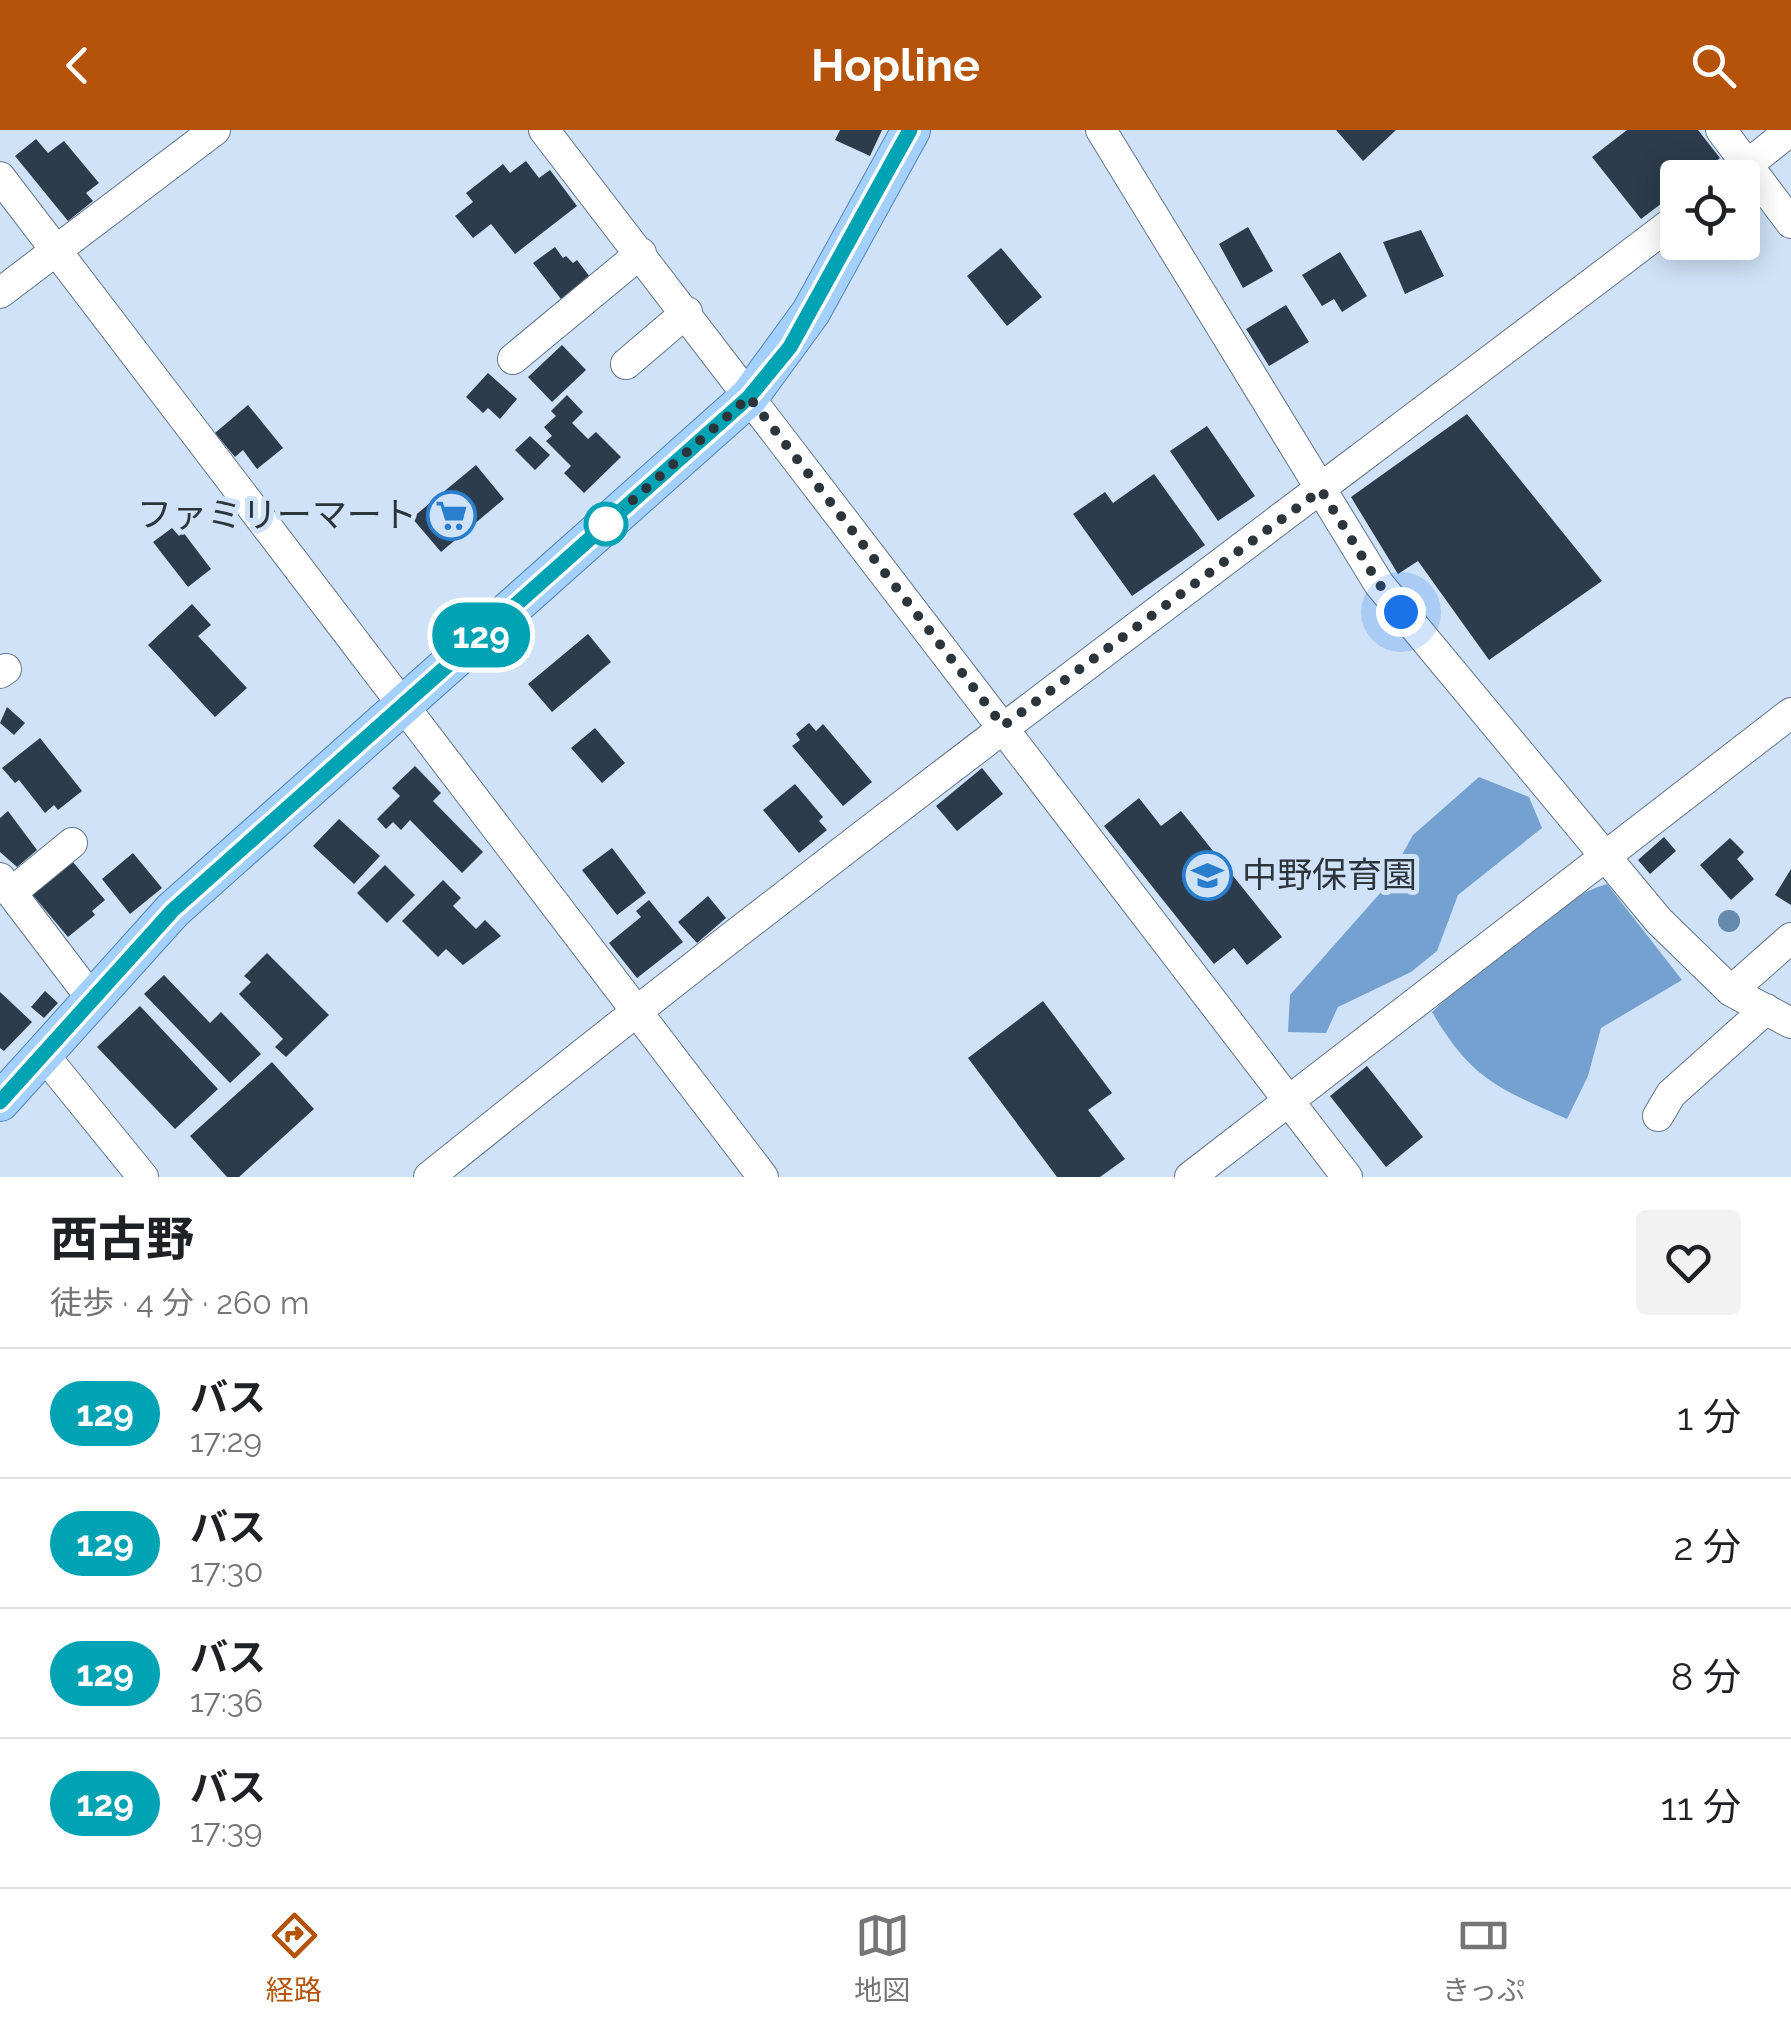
<!DOCTYPE html>
<html lang="ja">
<meta charset="utf-8">
<style>
body{margin:0;font-family:Raleway,"Noto Sans JP",sans-serif;background:#f2f2f2;color:#202124;height:100vh;display:flex;flex-direction:column;font-size:38px;white-space:nowrap}
*{box-sizing:border-box;margin:0}
p{font-size:32px;color:#757577}
.icon{flex:none;width:55px;height:55px;fill:none;stroke:currentColor;stroke-width:2;stroke-linecap:round;stroke-linejoin:round}
.map{position:relative;height:1047px;overflow:hidden}
.panel{display:flex;flex-direction:column;background:#fff;flex:1}
.panel>*{flex:none}
.badge{padding:0 20px;border-radius:32px;font-size:35px;line-height:65px}
.tools{position:absolute;left:1660px;top:30px;display:grid;gap:20px}
.tools a{display:grid;place-items:center;width:100px;height:100px;border-radius:10px;background:#fff;box-shadow:0 5px 25px #0003;font-size:50px}
.you{position:absolute;width:50px;height:50px;margin:-25px;border:8px solid #fff;border-radius:50%;background:#1a73e8;box-shadow:0 0 0 15px #1a73e833}
.map>.badge{position:absolute;translate:-50% -50%;box-shadow:0 0 0 5px #fff}
.round{display:grid;place-items:center;flex:none;width:105px;height:105px;border-radius:10px;background:#f2f2f2}
.overview{display:flex;align-items:center;justify-content:space-between;height:170px;padding:0 50px}
h1{font-size:48px;font-weight:700;line-height:75px}
ul{padding:0;list-style:none}
li{display:flex;align-items:center;gap:30px;height:130px;padding:0 50px;border-top:2px solid #e0e0e0}
li div{flex:1}
li b{display:block;font-size:38px}
li em{font-style:normal}
li .badge{min-width:110px;font-weight:700;text-align:center}
header{display:flex;justify-content:space-between;align-items:center;height:130px;padding:0 50px;background:#b45309;color:#fff;font-size:45px;font-weight:700}
.menu{display:flex;justify-content:space-around;align-items:center;height:140px;border-top:2px solid #e0e0e0;background:#fff;font-size:28px;color:#757577}
.menu a{display:grid;justify-items:center;gap:5px}
.menu .on{color:#b45309}
.map>svg:first-child{display:block}
.forest{fill:#75a1d0}
.building{fill:#2c3c4d}
.lines{fill:none;stroke-linecap:round;stroke-linejoin:round}
.minor-casing{stroke:#647688;stroke-width:32}
.major-casing{stroke:#5385b8;stroke-width:40}
.minor{stroke:#fff;stroke-width:30}
.major{stroke:#a4d0fd;stroke-width:38}
.tree{fill:#668aac}
.line-casing{stroke:#fff;stroke-width:22}
.line{stroke:#00a3b4;stroke-width:15}
.walk{stroke:#2c343c;stroke-width:10;stroke-dasharray:0 18}
.stop-dot{fill:#fff;stroke:#00a3b4;stroke-width:5}
.labels{text-anchor:middle;stroke-width:10;stroke-linejoin:round;paint-order:stroke}
.poi-label{font-size:35px;fill:#2c343c;stroke:#cfe2f7;text-anchor:end}
</style>
<header><svg class="icon" aria-label="back" viewBox="0 0 24 24"><path d="M15 5l-7 7 7 7"/></svg>Hopline<svg class="icon" aria-label="search" viewBox="0 0 24 24"><circle cx="10" cy="10" r="6"/><path d="M15 15l6 6"/></svg></header>
<div class="map">
<svg width="1791" height="1047" viewBox="0 0 1791 1047">
<rect width="100%" height="100%" fill="#cfe2f7"/>
<!-- forest -->
<path class="forest" d="M 1479,647 L 1529,667 L 1542,698 L 1458,765 L 1437,821 L 1411,842 L 1338,877 L 1326,903 L 1288,902 L 1290,865 L 1382,761 L 1413,705 Z
M 1607,754 L 1682,850 L 1601,898 L 1588,946 L 1567,989 C 1498,958 1472,950 1432,882 C 1480,839 1544,773 1607,754 Z"/>
<!-- building -->
<path class="building" d="M 840,0 L 882,0 L 870,26 L 835,10 Z
M 1336,0 L 1396,0 L 1363,31 Z
M 1627,0 L 1698,0 L 1720,28 L 1695,48 L 1678,48 L 1678,61 L 1641,89 L 1592,27 Z
M 36,9 L 48,23 L 64,11 L 99,53 L 86,63 L 93,71 L 68,91 L 15,26 Z
M 526,31 L 539,48 L 550,40 L 577,76 L 515,124 L 491,94 L 473,108 L 455,86 L 473,72 L 466,63 L 503,34 L 510,43 Z
M 1248,97 L 1273,141 L 1243,158 L 1219,114 Z
M 1421,100 L 1444,146 L 1405,164 L 1383,112 Z
M 555,117 L 563,128 L 566,126 L 573,133 L 577,130 L 590,147 L 561,169 L 533,133 Z
M 1001,118 L 1042,167 L 1007,196 L 967,146 Z
M 1340,122 L 1367,166 L 1342,182 L 1334,169 L 1322,176 L 1302,145 Z
M 1286,175 L 1309,212 L 1269,236 L 1246,199 Z
M 562,215 L 586,240 L 552,272 L 528,247 Z
M 488,243 L 517,269 L 500,289 L 488,278 L 483,283 L 466,267 Z
M 567,265 L 583,282 L 572,293 L 588,309 L 596,302 L 621,327 L 584,363 L 564,343 L 571,336 L 546,311 L 552,306 L 544,297 L 556,286 L 551,281 Z
M 248,275 L 283,318 L 257,339 L 243,320 L 235,327 L 215,303 Z
M 1467,284 L 1602,451 L 1489,530 L 1418,431 L 1398,444 L 1351,367 Z
M 1207,296 L 1255,366 L 1218,391 L 1170,321 Z
M 530,306 L 550,325 L 535,340 L 515,320 Z
M 476,335 L 504,369 L 441,422 L 412,388 Z
M 1154,344 L 1205,415 L 1132,466 L 1073,384 L 1105,362 L 1113,373 Z
M 172,398 L 179,406 L 183,402 L 211,439 L 188,457 L 153,412 Z
M 192,474 L 211,495 L 198,506 L 247,558 L 215,587 L 148,515 Z
M 588,504 L 611,532 L 552,582 L 528,554 Z
M 7,577 L 25,593 L 14,605 L 0,593 Z
M 809,593 L 816,601 L 823,594 L 872,652 L 843,676 L 792,616 L 800,610 L 796,604 Z
M 595,598 L 625,633 L 602,653 L 571,618 Z
M 40,608 L 82,661 L 58,680 L 54,675 L 45,683 L 19,650 L 15,653 L 2,638 Z
M 415,636 L 441,663 L 433,671 L 483,722 L 462,743 L 410,690 L 401,700 L 393,692 L 386,699 L 377,689 L 400,666 L 392,658 Z
M 982,638 L 1003,664 L 957,701 L 936,676 Z
M 795,654 L 823,687 L 819,691 L 827,700 L 799,723 L 763,680 Z
M 1139,668 L 1161,696 L 1181,681 L 1282,807 L 1247,835 L 1234,818 L 1214,834 L 1104,696 Z
M 8,681 L 37,720 L 17,737 L 0,722 L 0,688 Z
M 339,689 L 380,726 L 354,754 L 313,716 Z
M 1664,707 L 1676,721 L 1650,744 L 1638,730 Z
M 1730,708 L 1744,722 L 1737,729 L 1754,749 L 1731,770 L 1700,735 Z
M 612,718 L 646,763 L 617,785 L 582,740 Z
M 133,723 L 162,758 L 130,784 L 102,749 Z
M 72,731 L 105,770 L 92,781 L 95,785 L 68,807 L 32,764 Z
M 385,735 L 415,765 L 387,793 L 357,763 Z
M 1791,739 L 1791,775 L 1775,765 Z
M 443,750 L 461,768 L 453,776 L 476,799 L 485,790 L 501,806 L 463,835 L 446,819 L 438,827 L 402,791 Z
M 708,766 L 726,788 L 697,813 L 678,792 Z
M 649,770 L 683,812 L 637,848 L 609,813 L 641,787 L 636,781 Z
M 267,823 L 329,885 L 286,927 L 275,917 L 283,909 L 239,864 L 251,852 L 244,846 Z
M 164,845 L 210,893 L 221,882 L 261,924 L 230,953 L 144,864 Z
M 45,861 L 58,873 L 44,888 L 31,877 Z
M 0,862 L 32,892 L 4,921 L 0,918 Z
M 1043,871 L 1112,963 L 1088,980 L 1125,1029 L 1100,1047 L 1057,1047 L 968,928 Z
M 140,876 L 218,959 L 175,999 L 97,917 Z
M 272,932 L 314,979 L 239,1047 L 227,1047 L 190,1006 Z
M 1367,936 L 1423,1007 L 1386,1037 L 1330,966 Z"/>
<g class="lines">
<defs>
<path id="minor" d="M 544,0 L 1347,1047
M 1101,0 L 1379,454 L 1659,791 L 1731,861 L 1791,893
M 1721,0 L 1791,93
M 0,47 L 763,1047
M 1731,48 L 1791,0
M 0,163 L 215,0
M 513,229 L 641,123
M 626,234 L 687,182
M 0,543 L 6,539
M 0,748 L 92,869
M 11,763 L 72,713
M 1731,861 L 1791,808
M 43,924 L 143,1047
M 1658,986 L 1671,964 L 1766,879
M 429,1047 C 837,717 1260,406 1678,88
M 1190,1047 L 1791,583"/>
<path id="major" d="M 0,972 L 173,780 L 749,267 L 811,182 L 911,0"/>
</defs>
<!-- minor casing -->
<use href="#minor" class="minor-casing"/>
<!-- major casing -->
<use href="#major" class="major-casing"/>
<!-- minor -->
<use href="#minor" class="minor"/>
<!-- major -->
<use href="#major" class="major"/>
</g>
<!-- trees -->
<circle class="tree" cx="1729" cy="791" r="11"/>
<g class="lines">
<defs>
<path id="line" d="M 0,972 L 173,780 L 749,267 L 790,217 L 910,0"/>
</defs>
<!-- line casing -->
<use href="#line" class="line-casing"/>
<!-- line -->
<use href="#line" class="line"/>
<!-- walk -->
<path class="walk" d="M 606,394 L 749,267 L 1003,596 L 1321,360 L 1379,454 L 1401,482"/>
</g>
<!-- icons -->
<defs>
<symbol id="supermarket-ring" viewBox="-11 -11 22 22"><circle r="9.5" fill="#cfe2f7" stroke="#297fcd" stroke-width="1.5"/><path d="M-6-5.5h2.5l.6 2H6L4.5 2H-2.5L-4.4-4H-6ZM-1.5 3.2a1.3 1.3 0 1 0 .1 0ZM3 3.2a1.3 1.3 0 1 0 .1 0Z" fill="#297fcd"/></symbol>
<symbol id="school-ring" viewBox="-11 -11 22 22"><circle r="9.5" fill="#cfe2f7" stroke="#297fcd" stroke-width="1.5"/><path d="M0-5L7-2L0 1L-7-2ZM-4 1L0 2.5L4 1V4Q0 6-4 4Z" fill="#297fcd"/></symbol>
</defs>
<g fill-rule="evenodd">
<use href="#supermarket-ring" x="424" y="358" width="55" height="55"/>
<use href="#school-ring" x="1180" y="718" width="55" height="55"/>
</g>
<!-- markers -->
<circle class="stop-dot" cx="606" cy="394" r="20"/>
<g class="labels">
<!-- poi labels -->
<g class="poi-label">
<text x="417" y="397">ファミリーマート</text>
<text x="1242" y="757" text-anchor="start">中野保育園</text>
</g>
</g>
</svg>
<div class="tools">
<a><svg class="icon" aria-label="locate" viewBox="0 0 24 24"><circle cx="12" cy="12" r="6"/><path d="M12 2v4M12 18v4M2 12h4M18 12h4"/></svg></a>
</div>
<div class="you" style="left:1401px;top:482px"></div>
<b class="badge" style="left:481px;top:505px;background:#00a3b4;color:#fff">129</b>
</div>
<section class="panel">
<div class="overview"><div><h1>西古野</h1><p>徒歩 · 4 分 · 260 m</p></div><a class="round"><svg class="icon" aria-label="heart" viewBox="0 0 24 24"><path d="M12 20l-8-8c-3-5 5-10 8-4 3-6 11-1 8 4z"/></svg></a></div>
<ul>
<li><span class="badge" style="background:#00a3b4;color:#fff">129</span><div><b>バス</b><p>17:29</p></div><em>1 分</em></li>
<li><span class="badge" style="background:#00a3b4;color:#fff">129</span><div><b>バス</b><p>17:30</p></div><em>2 分</em></li>
<li><span class="badge" style="background:#00a3b4;color:#fff">129</span><div><b>バス</b><p>17:36</p></div><em>8 分</em></li>
<li><span class="badge" style="background:#00a3b4;color:#fff">129</span><div><b>バス</b><p>17:39</p></div><em>11 分</em></li>
</ul>
</section>
<nav class="menu">
<a class="on"><svg class="icon" aria-label="directions" viewBox="0 0 24 24"><path d="M12 3l9 9-9 9-9-9zM9 14v-3h6M13 9l2 2-2 2"/></svg>経路</a>
<a><svg class="icon" aria-label="map" viewBox="0 0 24 24"><path d="M3 6l6-2 6 2 6-2v14l-6 2-6-2-6 2zM9 4v14M15 6v14"/></svg>地図</a>
<a><svg class="icon" aria-label="tickets" viewBox="0 0 24 24"><path d="M3 7h18v10H3zM15 7v10"/></svg>きっぷ</a>
</nav>
